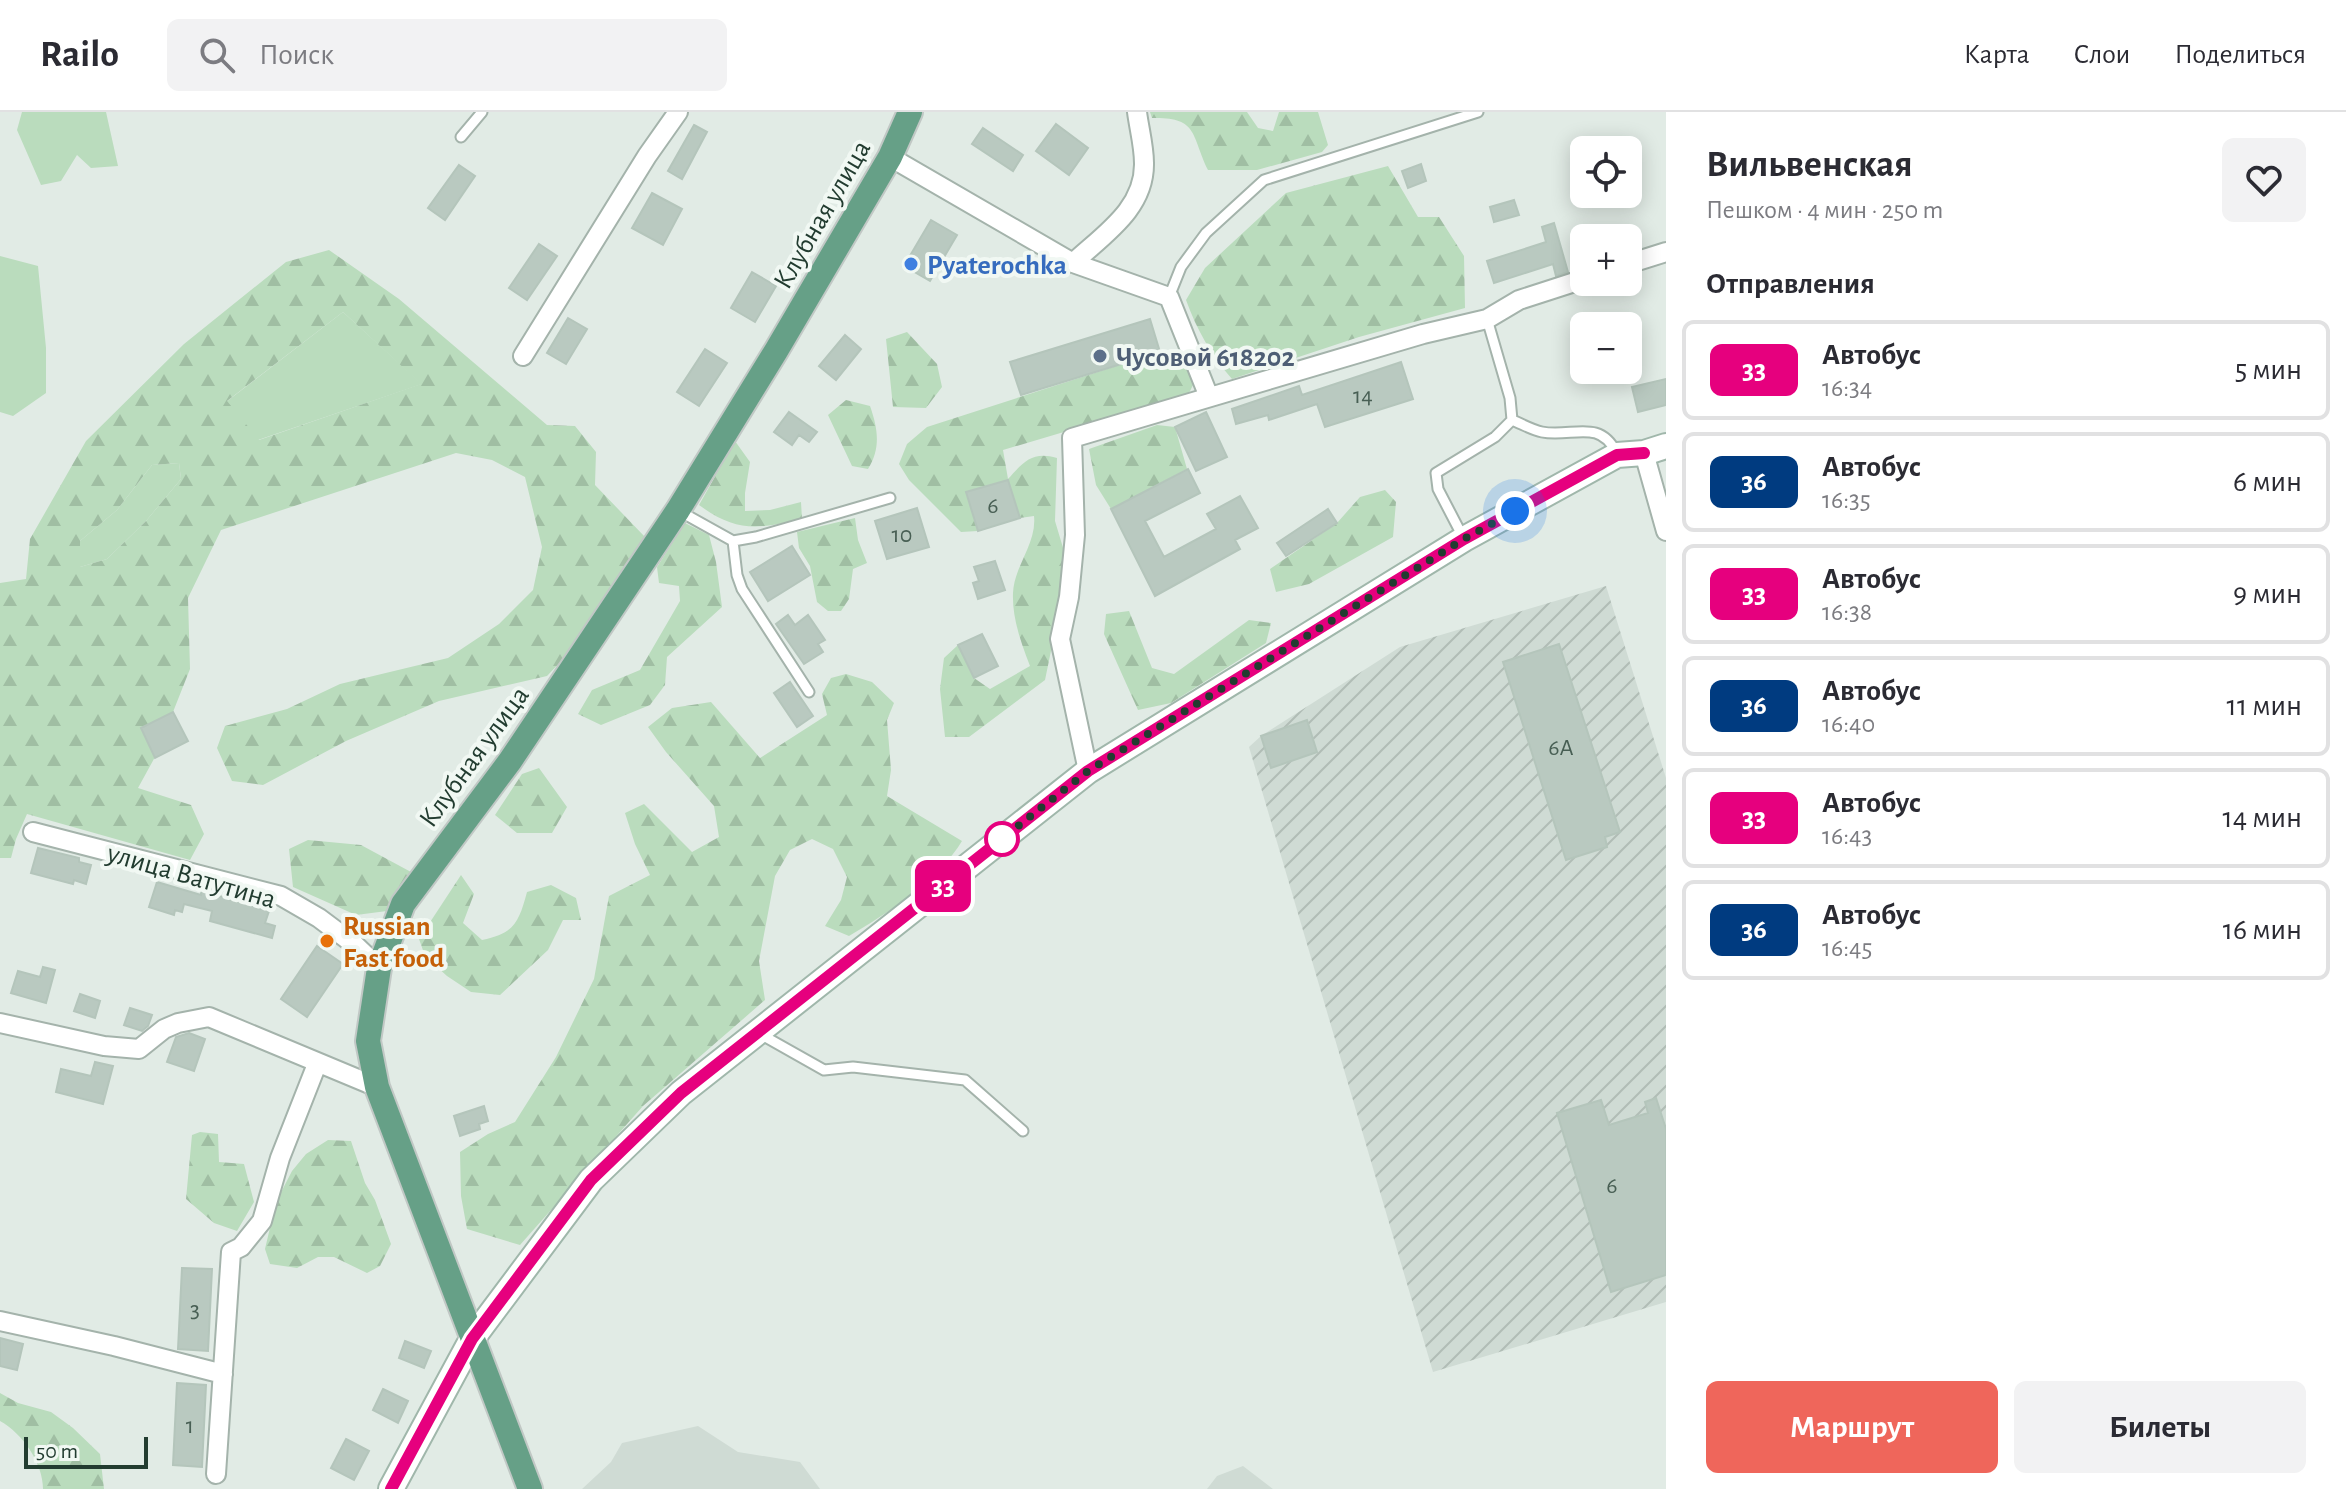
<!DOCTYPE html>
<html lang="ru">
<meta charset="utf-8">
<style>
body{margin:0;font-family:"Alegreya Sans",sans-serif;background:#f2f2f3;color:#2b2b33;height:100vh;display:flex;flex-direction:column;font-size:30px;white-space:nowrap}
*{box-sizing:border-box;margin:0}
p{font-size:26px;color:#7c7c81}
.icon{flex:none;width:44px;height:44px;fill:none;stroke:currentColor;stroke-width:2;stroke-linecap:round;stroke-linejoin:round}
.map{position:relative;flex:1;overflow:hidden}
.sheet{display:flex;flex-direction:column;background:#fff;width:680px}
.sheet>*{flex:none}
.badge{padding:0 16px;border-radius:12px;font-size:28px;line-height:52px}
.buttons{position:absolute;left:1570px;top:24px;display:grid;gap:16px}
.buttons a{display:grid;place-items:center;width:72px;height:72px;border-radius:12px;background:#fff;box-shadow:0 4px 20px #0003;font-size:40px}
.scale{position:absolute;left:24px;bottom:20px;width:124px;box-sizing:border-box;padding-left:8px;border:4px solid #223c30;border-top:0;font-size:22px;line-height:28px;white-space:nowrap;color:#223c30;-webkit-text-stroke:6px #f1f8f3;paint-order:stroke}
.you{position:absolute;width:40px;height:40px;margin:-20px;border:6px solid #fff;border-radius:50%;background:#1a73e8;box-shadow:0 0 0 12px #1a73e833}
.map>.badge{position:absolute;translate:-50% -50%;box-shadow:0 0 0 4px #fff}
h2{padding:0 40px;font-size:30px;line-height:72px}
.round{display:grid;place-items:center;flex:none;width:84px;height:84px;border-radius:12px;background:#f2f2f3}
.head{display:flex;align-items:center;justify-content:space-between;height:136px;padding:0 40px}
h1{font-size:38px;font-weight:700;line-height:60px}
.cta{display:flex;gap:16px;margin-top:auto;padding:16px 40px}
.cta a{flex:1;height:92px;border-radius:12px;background:#ef665b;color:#fff;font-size:32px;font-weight:700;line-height:92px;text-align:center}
.cta a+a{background:#f2f2f3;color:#2b2b33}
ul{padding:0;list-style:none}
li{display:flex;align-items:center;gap:24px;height:100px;margin:0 16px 12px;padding:0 24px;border:4px solid #e1e1e2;border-radius:12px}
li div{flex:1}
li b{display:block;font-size:30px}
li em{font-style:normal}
li .badge{min-width:88px;font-weight:700;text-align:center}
header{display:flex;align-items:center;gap:48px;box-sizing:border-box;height:112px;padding:0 40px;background:#fff;border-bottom:2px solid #e1e1e2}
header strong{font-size:38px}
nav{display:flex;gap:44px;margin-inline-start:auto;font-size:28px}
.search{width:560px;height:72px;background:#f2f2f3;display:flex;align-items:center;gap:20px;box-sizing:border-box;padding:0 28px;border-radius:12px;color:#7c7c81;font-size:30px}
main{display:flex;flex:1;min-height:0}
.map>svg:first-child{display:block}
.built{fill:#cfdbd4}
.industrial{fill:url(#industrial-furrows)}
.green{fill:#badcbd}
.forest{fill:url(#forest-firs);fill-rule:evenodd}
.building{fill:#b9c9c0;stroke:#b4c5bb;stroke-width:2}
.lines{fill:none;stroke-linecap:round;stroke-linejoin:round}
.lane-casing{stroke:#a4b3ab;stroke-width:13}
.street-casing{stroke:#a4b3ab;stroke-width:22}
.secondary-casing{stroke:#a0b7ab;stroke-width:28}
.primary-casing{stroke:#c1c8c5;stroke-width:28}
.lane{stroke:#fff;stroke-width:9}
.street{stroke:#fff;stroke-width:18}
.secondary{stroke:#fff;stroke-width:24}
.primary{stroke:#66a087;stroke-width:24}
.line-casing{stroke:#fff;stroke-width:18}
.line{stroke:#e6007e;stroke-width:12}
.walk{stroke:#223c30;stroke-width:8;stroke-dasharray:0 14.4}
.shop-dot{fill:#3f7fe0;stroke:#f1f8f3;stroke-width:3}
.service-dot{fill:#5c6f8a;stroke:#f1f8f3;stroke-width:3}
.stop-dot{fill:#fff;stroke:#e6007e;stroke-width:4}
.food-dot{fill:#e8710a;stroke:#f1f8f3;stroke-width:3}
.labels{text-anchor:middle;stroke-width:8;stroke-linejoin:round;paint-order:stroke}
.number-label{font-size:24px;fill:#485f54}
.street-label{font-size:28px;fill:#223c30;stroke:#f1f8f3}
.shop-label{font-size:28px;font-weight:bold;fill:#366cbe;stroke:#f1f8f3;text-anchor:start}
.service-label{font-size:28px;font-weight:bold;fill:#4e5e75;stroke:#f1f8f3;text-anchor:start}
.food-label{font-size:28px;font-weight:bold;fill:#c56008;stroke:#f1f8f3;text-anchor:start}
</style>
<header>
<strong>Railo</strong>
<div class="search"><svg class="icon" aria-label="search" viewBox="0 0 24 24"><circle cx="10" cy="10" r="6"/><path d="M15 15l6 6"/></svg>Поиск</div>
<nav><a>Карта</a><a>Слои</a><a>Поделиться</a></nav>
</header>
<main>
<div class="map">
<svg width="1666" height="1377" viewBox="0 0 1666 1377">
<defs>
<pattern id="industrial-furrows" width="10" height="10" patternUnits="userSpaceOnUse" patternTransform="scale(2)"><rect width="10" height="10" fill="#cfdbd4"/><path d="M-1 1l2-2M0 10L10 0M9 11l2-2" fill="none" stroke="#b1bdb6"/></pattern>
<pattern id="forest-firs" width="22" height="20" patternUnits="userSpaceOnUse" patternTransform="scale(2)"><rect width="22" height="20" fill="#badcbd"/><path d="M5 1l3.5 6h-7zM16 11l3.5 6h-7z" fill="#a0bea3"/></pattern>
</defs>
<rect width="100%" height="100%" fill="#e1ebe5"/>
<!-- built -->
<path class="built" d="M 698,1314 L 738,1340 L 800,1350 L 820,1377 L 582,1377 L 611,1350 L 622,1331 Z
M 1243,1354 L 1273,1377 L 1207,1377 L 1217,1364 Z"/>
<!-- industrial -->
<path class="industrial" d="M 1606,474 L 1666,666 L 1666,1190 L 1433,1260 L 1249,635 L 1261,624 L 1400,535 Z"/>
<!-- green -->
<path class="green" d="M 22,0 L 106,0 L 118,54 L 91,56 L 77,43 L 61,69 L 41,73 L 17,18 Z
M 0,144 L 38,154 L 46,236 L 46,281 L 13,304 L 0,300 Z
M 343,200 L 422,272 L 258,328 L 226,290 Z
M 179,351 L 181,367 L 146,409 L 107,447 L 80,455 L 80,429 L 117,398 L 152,353 Z"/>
<!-- forest -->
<path class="forest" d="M 1150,0 L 1247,0 L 1258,16 L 1273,19 L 1279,0 L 1318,0 L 1328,33 L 1322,40 L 1257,58 L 1208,58 C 1191,22 1198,5 1152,6 Z
M 1388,54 L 1418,105 L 1439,105 L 1464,144 L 1465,196 L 1359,225 L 1232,267 C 1211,243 1197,218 1186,188 L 1205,156 L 1286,81 Z
M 329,138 L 399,187 L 547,313 L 575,314 L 596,340 L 595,373 L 645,425 L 568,542 L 547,564 L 439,589 L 346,629 L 263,673 L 232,669 L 217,636 L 225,614 L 287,597 L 340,572 L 448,546 L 499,512 L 533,478 L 542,435 L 525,365 L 492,348 L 456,341 L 221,418 L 188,486 L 190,557 L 173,600 L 141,617 L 155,645 L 138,676 L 191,693 L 204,722 L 190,748 L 27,702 L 16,727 L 11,746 L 0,746 L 0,471 L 26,467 L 30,427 L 86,329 L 184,232 L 286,150 ZM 343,200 L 421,272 L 259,328 L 227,289 ZM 179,351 L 181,367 L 146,409 L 107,447 L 80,455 L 80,429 L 117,398 L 152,353 Z
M 907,220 L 937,252 L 942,275 L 926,296 L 893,295 L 886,227 Z
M 1160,240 L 1186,251 L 1193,273 L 1188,283 L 1003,338 L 1008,367 C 1024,349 1033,339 1057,346 L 1055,409 L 1064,439 L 1059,500 L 1045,568 L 969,625 L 945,625 L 940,577 L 944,546 L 958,533 L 974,566 L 990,577 L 1030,554 C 1021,531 1012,506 1013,481 C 1014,454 1037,431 1034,404 L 1020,406 L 1007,368 L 966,381 L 978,419 L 961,420 L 909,368 L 899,352 L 907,332 L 927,315 Z
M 846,288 L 870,294 C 878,317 881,336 868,357 L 852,354 L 828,303 Z
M 1157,313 L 1175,315 L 1187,357 L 1111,397 L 1096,373 L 1089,337 Z
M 735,329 L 750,350 L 745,381 L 745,399 L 770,398 L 801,390 L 802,407 C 758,417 737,421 699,393 Z
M 1385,378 L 1396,390 L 1393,425 L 1309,472 L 1276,480 L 1270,457 L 1337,411 L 1360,385 Z
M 855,406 L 858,428 L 867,451 L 853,457 L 849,487 L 841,499 L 828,499 L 817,490 L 810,454 L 799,436 L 797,420 Z
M 685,411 L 709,423 L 716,450 L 722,495 L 667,545 L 665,573 L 650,593 L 601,613 L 578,602 L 592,578 L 640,558 L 680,489 L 679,474 L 659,471 L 657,455 Z
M 1129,499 L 1152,556 L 1174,562 L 1249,508 L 1271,511 L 1266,531 L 1171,591 L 1138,598 L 1104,522 L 1106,502 Z
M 846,562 L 872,570 L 894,591 L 887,608 L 891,658 L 887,684 L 962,729 C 941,765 886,803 849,824 L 825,814 L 841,788 L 847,765 L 833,737 L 812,727 L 790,738 L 775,764 L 759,849 L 765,888 L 643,994 L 520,1133 L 467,1117 L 461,1084 L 460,1040 L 488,1022 L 515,1010 L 556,945 L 594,867 L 609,784 L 650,763 L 635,732 L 625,701 L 644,692 L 692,740 L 719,725 L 714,694 L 666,640 L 648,615 L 672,596 L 711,590 L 760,646 L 827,603 L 822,582 L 831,566 Z
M 539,656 L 567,695 L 552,721 L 517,721 L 495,703 L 522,662 Z
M 308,728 L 361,733 L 411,760 L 387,799 L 356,803 L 293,775 L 289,737 Z
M 461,763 L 474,782 L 463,811 L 482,828 C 514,822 519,810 527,780 L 551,773 L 576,786 L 581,808 L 563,808 L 548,838 L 500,883 L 471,880 L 447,864 L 425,844 L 419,827 Z
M 200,1020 L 218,1022 L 219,1050 L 244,1052 L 254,1090 L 237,1119 L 214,1111 L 186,1087 L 192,1023 Z
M 328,1028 L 351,1029 L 365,1071 L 375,1088 L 391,1132 L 380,1154 L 367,1161 L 334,1145 L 318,1145 L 297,1156 L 270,1152 L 265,1137 L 276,1090 L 292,1059 L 306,1042 Z
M 0,1281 L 18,1291 L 51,1300 L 73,1316 L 100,1342 L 104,1377 L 43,1377 C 43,1351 23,1322 0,1309 Z"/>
<!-- building -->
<path class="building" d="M 1056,12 L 1088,36 L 1069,63 L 1036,39 Z
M 694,13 L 707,20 L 682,67 L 668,59 Z
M 983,16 L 1023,43 L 1013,59 L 972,32 Z
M 1421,52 L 1426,69 L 1408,76 L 1402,59 Z
M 459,53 L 475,64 L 445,108 L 428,96 Z
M 652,81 L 682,97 L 663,133 L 632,116 Z
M 1514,88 L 1519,103 L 1494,110 L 1490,95 Z
M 931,108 L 957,123 L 930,169 L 904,154 Z
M 1554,111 L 1568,160 L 1556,164 L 1553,152 L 1494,171 L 1487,149 L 1546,130 L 1542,115 Z
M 539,132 L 557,144 L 527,188 L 509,176 Z
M 752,160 L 776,174 L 755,210 L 731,196 Z
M 568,206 L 587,217 L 566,252 L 547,241 Z
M 1150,207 L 1160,240 L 1021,283 L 1010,250 Z
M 845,223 L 861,237 L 836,268 L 819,254 Z
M 705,237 L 727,251 L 699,294 L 677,280 Z
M 1401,250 L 1413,287 L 1325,315 L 1317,292 L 1269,308 L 1268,303 L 1236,312 L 1232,297 L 1299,274 L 1302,283 Z
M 1666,267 L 1666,293 L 1638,300 L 1632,275 Z
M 789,300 L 817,320 L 809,330 L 799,323 L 792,333 L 774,320 Z
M 1206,300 L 1227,345 L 1196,359 L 1175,315 Z
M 1188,357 L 1200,381 L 1145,409 L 1164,445 L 1216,417 L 1207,402 L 1240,384 L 1258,416 L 1235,428 L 1240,437 L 1155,484 L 1111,397 Z
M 1008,368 L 1020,406 L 978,419 L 966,380 Z
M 917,396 L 929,435 L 887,447 L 875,409 Z
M 1328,397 L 1337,411 L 1286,444 L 1277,431 Z
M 792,434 L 810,463 L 768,489 L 750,460 Z
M 995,449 L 1005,478 L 978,487 L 973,471 L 979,469 L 974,455 Z
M 788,503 L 795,513 L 808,503 L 825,528 L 818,532 L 823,540 L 804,552 L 776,512 Z
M 982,522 L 998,554 L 974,566 L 958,533 Z
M 1559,532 L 1620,720 L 1605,725 L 1607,735 L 1566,748 L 1503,550 Z
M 790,570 L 813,604 L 797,615 L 774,581 Z
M 173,600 L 188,629 L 155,646 L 141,616 Z
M 1307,608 L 1317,640 L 1271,656 L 1261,624 Z
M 38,736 L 79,746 L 79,750 L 91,753 L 86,772 L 74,768 L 73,772 L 31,761 Z
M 157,770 L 201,783 L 202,776 L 217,780 L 216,783 L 269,799 L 265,811 L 275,814 L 272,826 L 210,809 L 212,799 L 184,792 L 182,800 L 175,798 L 174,803 L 149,795 Z
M 317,834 L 343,852 L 307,905 L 281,887 Z
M 43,855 L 55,858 L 46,891 L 11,881 L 18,859 L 40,865 Z
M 80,882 L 100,889 L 95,906 L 74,899 Z
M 130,896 L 152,903 L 148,914 L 142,919 L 124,913 Z
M 189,921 L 205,927 L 194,959 L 167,950 L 176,925 Z
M 95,950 L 113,954 L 103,992 L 56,980 L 61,957 L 91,964 Z
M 1656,986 L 1666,1017 L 1666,1163 L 1611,1180 L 1557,1001 L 1601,988 L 1609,1013 L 1648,1001 L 1645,990 Z
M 484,994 L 488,1009 L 479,1012 L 480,1017 L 460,1024 L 454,1004 Z
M 182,1156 L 212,1157 L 208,1239 L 178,1237 Z
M 0,1226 L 23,1232 L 17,1258 L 0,1254 Z
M 405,1229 L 431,1239 L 424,1256 L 399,1246 Z
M 177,1271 L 206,1273 L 202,1355 L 173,1353 Z
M 383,1277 L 408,1289 L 398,1311 L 373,1298 Z
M 346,1327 L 369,1339 L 354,1368 L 331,1356 Z"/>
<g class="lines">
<defs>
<path id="lane" d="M 461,25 L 482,0
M 1169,185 L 1181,155 L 1206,121 L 1264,68 L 1478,0
M 1512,308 C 1522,312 1532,318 1542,320 C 1571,326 1599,306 1616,340
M 681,400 L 733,429 L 756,425 L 890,386
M 1464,427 L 1438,377 L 1436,361 L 1495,325 L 1512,308 L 1510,286 L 1487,207
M 733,429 L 737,463 L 742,477 L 809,580
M 760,922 L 824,958 L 853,955 L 965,968 L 1023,1019"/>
<path id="street" d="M 890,45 L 1073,151 L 1169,185 L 1209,285
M 1073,151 C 1103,123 1145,97 1144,51 C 1144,34 1139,16 1137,0
M 1628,152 L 1666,140
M 523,244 L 647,44 L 678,0
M 1644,341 L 1666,419
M 1088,659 L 1060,527 L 1069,485 L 1075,423 L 1072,326 L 1423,222 L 1487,207 L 1519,188 L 1584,167
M 33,720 L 281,784 L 319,806 L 355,833 L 379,856
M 0,911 L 104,934 L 139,937 L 164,917 L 178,911 L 209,905 L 377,975
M 0,1209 L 114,1234 L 223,1262
M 216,1362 L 231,1140 L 241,1135 L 262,1109 L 280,1046 L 317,952"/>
<path id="secondary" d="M 391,1377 L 472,1227 L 591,1068 L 681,981 L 1088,659 L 1464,427 L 1617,343 L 1644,341 L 1666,334"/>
<path id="primary" d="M 530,1377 L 377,975 L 368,929 L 379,856 L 403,792 L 510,649 L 678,398 L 776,239 L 890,45 L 910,0"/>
</defs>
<!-- lane casing -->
<use href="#lane" class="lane-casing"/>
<!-- street casing -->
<use href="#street" class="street-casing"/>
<!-- secondary casing -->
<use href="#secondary" class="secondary-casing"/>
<!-- primary casing -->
<use href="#primary" class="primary-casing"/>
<!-- lane -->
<use href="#lane" class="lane"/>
<!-- street -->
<use href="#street" class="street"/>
<!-- secondary -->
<use href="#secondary" class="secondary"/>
<!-- primary -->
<use href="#primary" class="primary"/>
</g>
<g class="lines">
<defs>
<path id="line" d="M 391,1377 L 472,1227 L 591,1068 L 681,981 L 1088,659 L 1464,427 L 1617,343 L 1644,341"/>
</defs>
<!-- line casing -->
<use href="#line" class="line-casing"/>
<!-- line -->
<use href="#line" class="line"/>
<!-- walk -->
<path class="walk" d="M 1002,727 L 999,729 L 1088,659 L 1464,427 L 1515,399"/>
</g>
<!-- markers -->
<circle class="shop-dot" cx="911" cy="152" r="8"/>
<circle class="service-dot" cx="1100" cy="244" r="8"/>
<circle class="stop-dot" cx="1002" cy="727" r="16"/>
<circle class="food-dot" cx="327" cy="829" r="8"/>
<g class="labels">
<!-- number labels -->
<g class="number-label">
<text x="1363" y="291">14</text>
<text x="993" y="401">6</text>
<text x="902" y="430">10</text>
<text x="1561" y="643">6А</text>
<text x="1612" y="1081">6</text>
<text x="195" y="1205">3</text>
<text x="190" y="1321">1</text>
</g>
<!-- street labels -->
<g class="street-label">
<text transform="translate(821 102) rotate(-60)" y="10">Клубная улица</text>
<text transform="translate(473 644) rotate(-54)" y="10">Клубная улица</text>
<text transform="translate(192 763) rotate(16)" y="10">улица Ватутина</text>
</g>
<!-- shop labels -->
<g class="shop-label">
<text x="927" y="162">Pyaterochka</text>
</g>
<!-- service labels -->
<g class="service-label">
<text x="1116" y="254">Чусовой 618202</text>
</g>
<!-- food labels -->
<g class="food-label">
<text x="343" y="823">Russian<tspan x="343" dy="32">Fast food</tspan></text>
</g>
</g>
</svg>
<div class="buttons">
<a><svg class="icon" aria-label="locate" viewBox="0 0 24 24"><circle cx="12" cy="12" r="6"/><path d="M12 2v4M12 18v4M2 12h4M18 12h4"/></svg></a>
<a>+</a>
<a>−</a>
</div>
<div class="scale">50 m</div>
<div class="you" style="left:1515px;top:399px"></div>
<b class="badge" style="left:943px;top:774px;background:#e6007e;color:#fff">33</b>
</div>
<section class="sheet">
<div class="head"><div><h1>Вильвенская</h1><p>Пешком · 4 мин · 250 m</p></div><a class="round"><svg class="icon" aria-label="heart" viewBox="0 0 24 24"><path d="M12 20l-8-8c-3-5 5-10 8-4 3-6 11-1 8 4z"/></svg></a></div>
<h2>Отправления</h2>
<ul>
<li><span class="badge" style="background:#e6007e;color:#fff">33</span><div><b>Автобус</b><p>16:34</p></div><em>5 мин</em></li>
<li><span class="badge" style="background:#003b80;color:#fff">36</span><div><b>Автобус</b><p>16:35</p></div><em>6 мин</em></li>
<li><span class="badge" style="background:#e6007e;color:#fff">33</span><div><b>Автобус</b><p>16:38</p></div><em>9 мин</em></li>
<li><span class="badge" style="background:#003b80;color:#fff">36</span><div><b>Автобус</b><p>16:40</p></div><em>11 мин</em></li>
<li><span class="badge" style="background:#e6007e;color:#fff">33</span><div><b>Автобус</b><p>16:43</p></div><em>14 мин</em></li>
<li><span class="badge" style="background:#003b80;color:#fff">36</span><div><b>Автобус</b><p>16:45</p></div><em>16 мин</em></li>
</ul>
<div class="cta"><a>Маршрут</a><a>Билеты</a></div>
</section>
</main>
